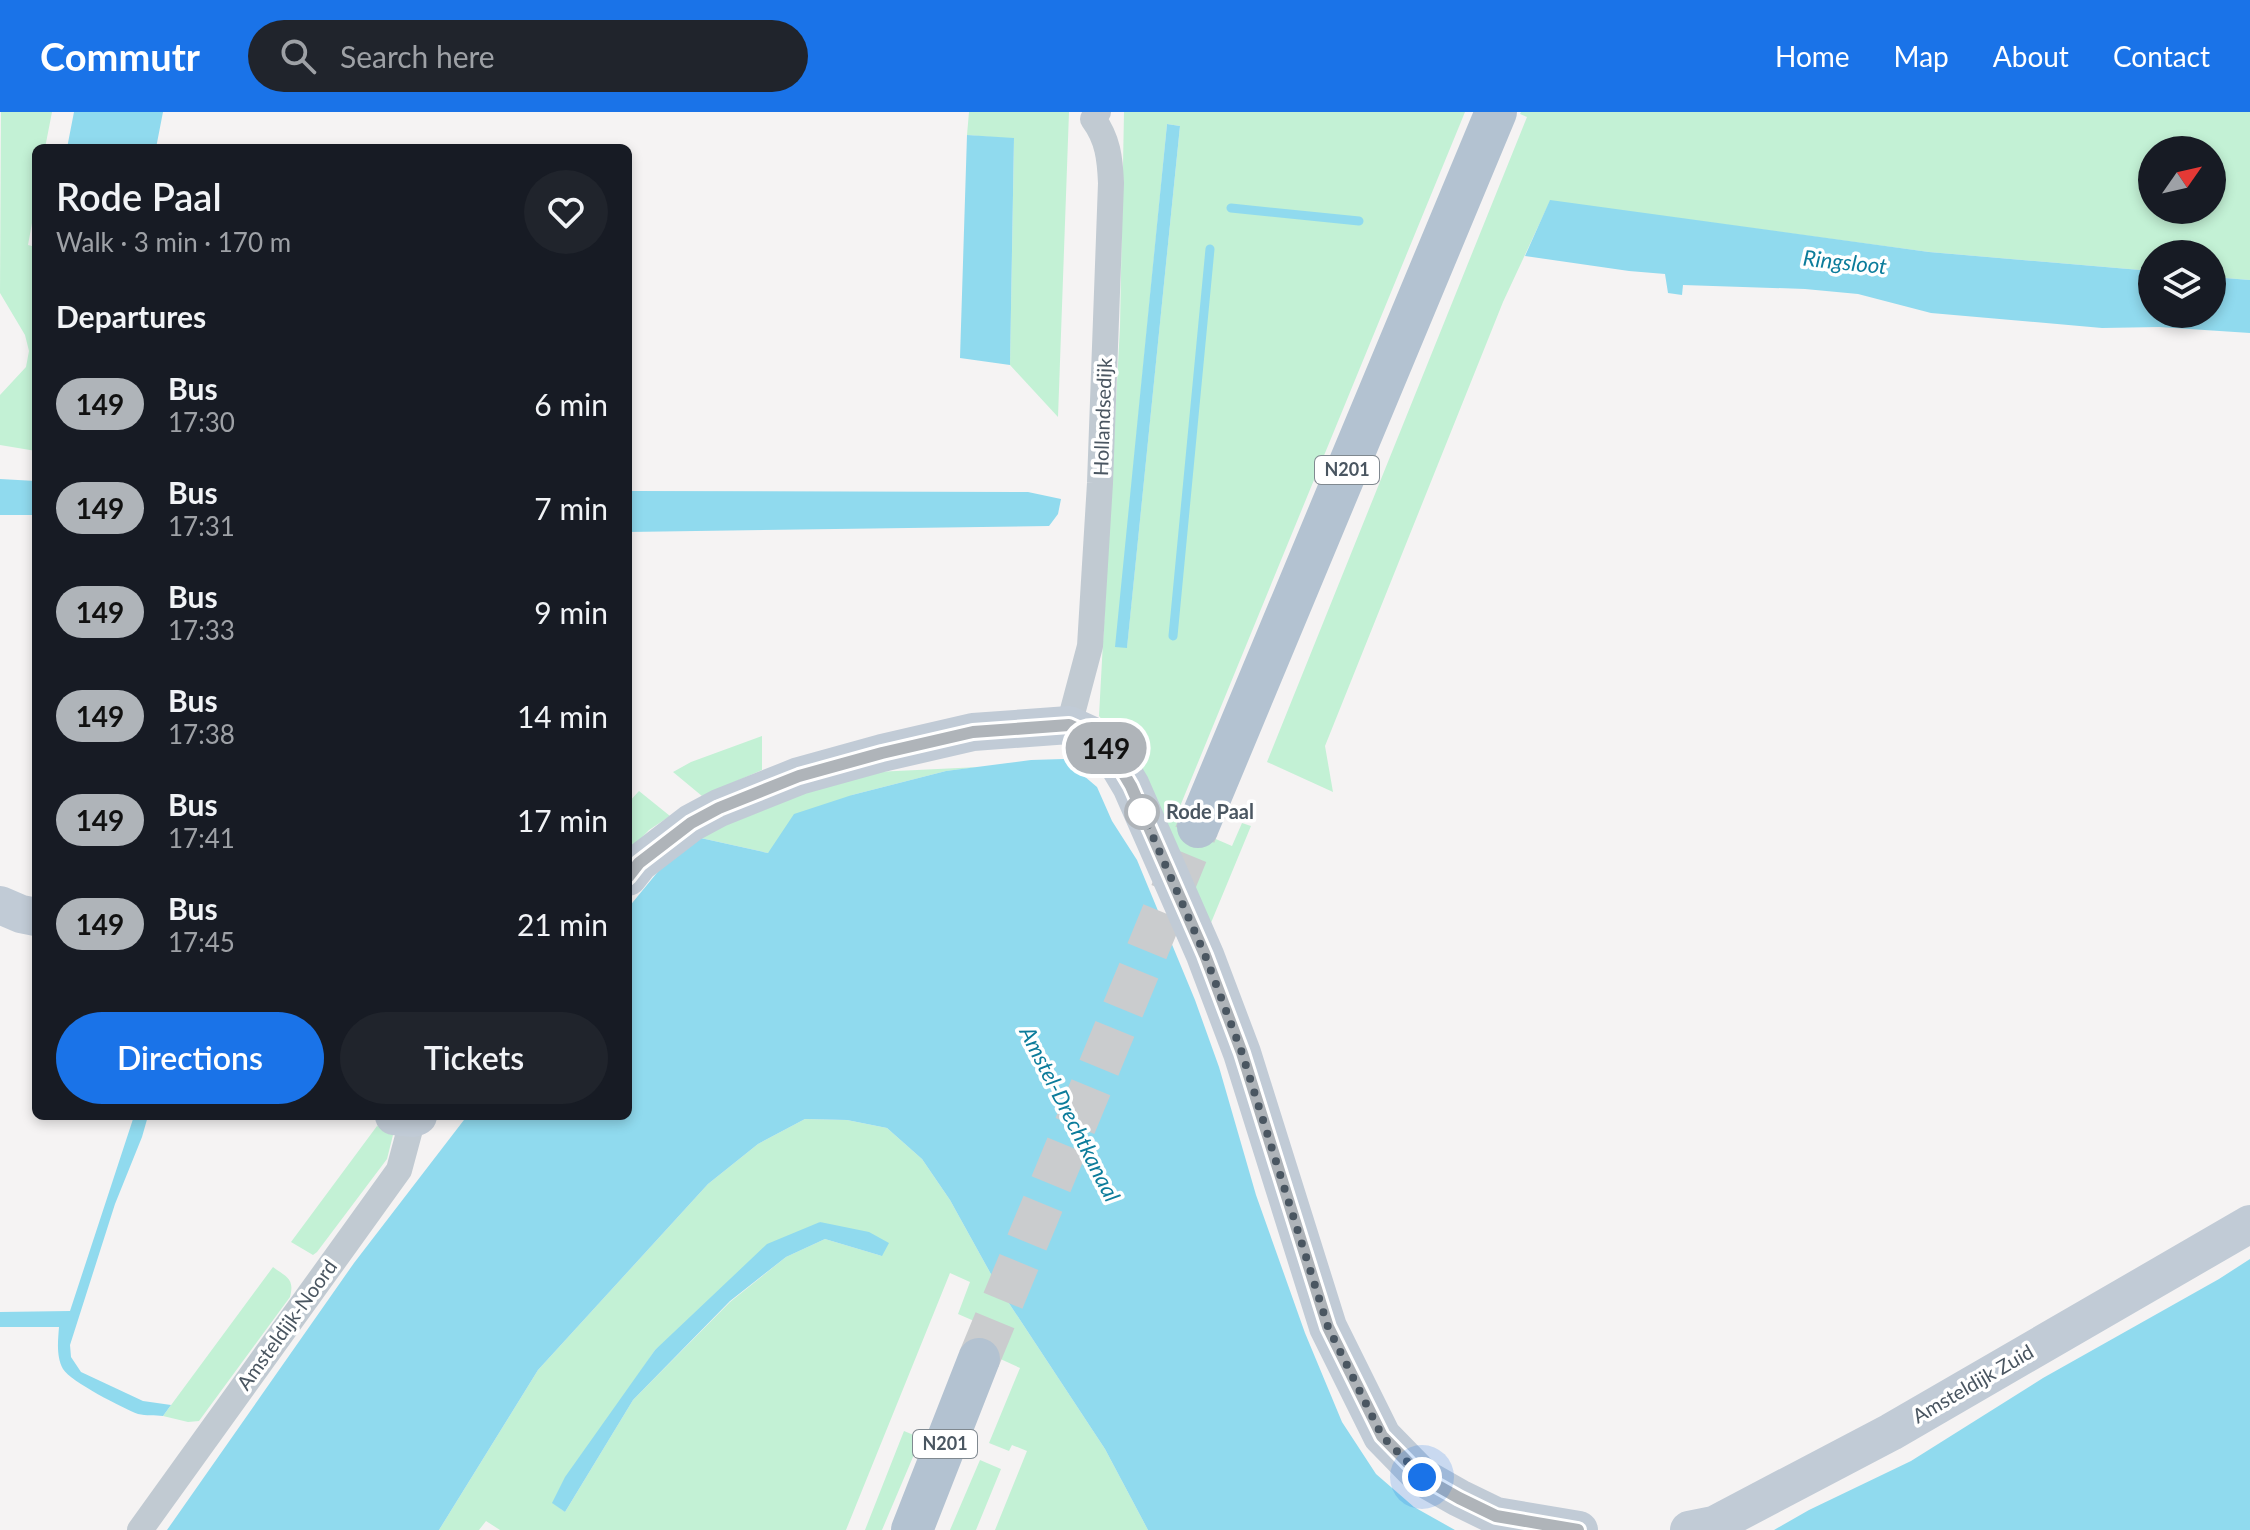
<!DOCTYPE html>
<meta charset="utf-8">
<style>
body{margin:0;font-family:Lato,sans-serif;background:#20242c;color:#f1f3f6;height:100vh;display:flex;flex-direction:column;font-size:30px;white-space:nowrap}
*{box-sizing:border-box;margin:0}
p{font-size:26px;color:#9ea1a6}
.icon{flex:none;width:44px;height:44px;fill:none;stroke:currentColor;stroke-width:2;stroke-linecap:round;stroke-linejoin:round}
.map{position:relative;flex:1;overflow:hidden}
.side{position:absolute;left:32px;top:32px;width:600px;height:976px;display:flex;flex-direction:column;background:#171b24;border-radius:12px;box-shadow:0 4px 12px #0003}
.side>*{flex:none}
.badge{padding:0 16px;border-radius:26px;font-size:28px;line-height:52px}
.needle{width:52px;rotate:56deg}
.buttons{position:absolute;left:2138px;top:24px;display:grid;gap:16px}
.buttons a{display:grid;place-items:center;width:88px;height:88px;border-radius:50%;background:#171b24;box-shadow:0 4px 12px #0003;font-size:40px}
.you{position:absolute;width:40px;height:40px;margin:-20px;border:6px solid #fff;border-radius:50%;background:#1a73e8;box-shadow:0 0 0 12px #1a73e833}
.map>.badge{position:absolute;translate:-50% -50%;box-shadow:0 0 0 4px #fff}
h2{padding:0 24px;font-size:30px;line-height:72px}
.round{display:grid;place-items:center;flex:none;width:84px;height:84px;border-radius:42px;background:#20242c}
.head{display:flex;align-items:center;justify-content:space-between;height:136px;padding:0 24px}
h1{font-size:38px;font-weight:600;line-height:60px}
.cta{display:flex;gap:16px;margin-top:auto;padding:16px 24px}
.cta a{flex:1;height:92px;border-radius:48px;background:#1a73e8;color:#fff;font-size:32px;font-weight:600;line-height:92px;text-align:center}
.cta a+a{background:#20242c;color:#f1f3f6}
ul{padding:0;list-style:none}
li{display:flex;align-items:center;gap:24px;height:104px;padding:0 24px}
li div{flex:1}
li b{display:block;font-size:30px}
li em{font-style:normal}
li .badge{min-width:88px;font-weight:700;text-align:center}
header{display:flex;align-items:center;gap:48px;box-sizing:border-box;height:112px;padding:0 40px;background:#1a73e8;color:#fff}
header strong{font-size:38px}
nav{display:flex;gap:44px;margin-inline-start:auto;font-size:28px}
.search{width:560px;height:72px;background:#20242c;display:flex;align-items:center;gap:20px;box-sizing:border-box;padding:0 28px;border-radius:44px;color:#9ea1a6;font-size:30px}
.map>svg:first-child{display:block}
.green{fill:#c3f1d5;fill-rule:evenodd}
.water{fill:#90daee}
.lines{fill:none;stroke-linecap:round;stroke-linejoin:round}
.stream{stroke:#90daee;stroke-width:9}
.primary-tunnel{stroke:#caccce;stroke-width:42;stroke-dasharray:42 21;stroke-linecap:butt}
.street{stroke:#c1cad2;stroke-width:26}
.secondary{stroke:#c1cbd6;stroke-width:38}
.primary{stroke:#b3c2d1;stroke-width:42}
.line-casing{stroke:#fff;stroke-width:18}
.line{stroke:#afb4b9;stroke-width:12}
.walk{stroke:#4a5661;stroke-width:8;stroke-dasharray:0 14.4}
.stop-dot{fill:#fff;stroke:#afb4b9;stroke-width:4}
.labels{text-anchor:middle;stroke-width:7;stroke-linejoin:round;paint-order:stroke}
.shield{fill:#fff;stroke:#808990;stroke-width:2}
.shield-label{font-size:18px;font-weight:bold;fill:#4a5661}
.street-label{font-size:20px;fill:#4a5661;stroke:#fff}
.stop-label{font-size:20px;font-weight:bold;fill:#4a5661;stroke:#fff;text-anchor:start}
.water-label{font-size:22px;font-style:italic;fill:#0c7c9b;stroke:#fff}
</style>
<header>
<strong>Commutr</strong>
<div class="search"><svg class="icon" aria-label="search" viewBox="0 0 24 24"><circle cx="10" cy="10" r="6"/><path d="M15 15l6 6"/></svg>Search here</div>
<nav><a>Home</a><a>Map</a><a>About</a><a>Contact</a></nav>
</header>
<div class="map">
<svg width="2250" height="1418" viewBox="0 0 2250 1418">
<rect width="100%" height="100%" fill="#f5f3f3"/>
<!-- green -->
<path class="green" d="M 1,0 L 52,0 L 45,36 L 36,36 L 36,89 L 28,133 L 36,135 L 36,339 L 0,333 L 0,283 L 26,255 L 29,239 L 25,223 L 0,181 Z
M 969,0 L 1069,0 L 1058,305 L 1010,253 L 1014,27 L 967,23 Z
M 1124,0 L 1465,0 L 1174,709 L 1232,734 L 1242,711 L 1251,714 L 1208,818 L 1119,628 L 1099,604 L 1120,215 ZM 1167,12 L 1180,14 L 1127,535 L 1116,535 Z
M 1521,0 L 2250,0 L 2250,168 L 2212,165 L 2212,142 L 2152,142 L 2152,159 L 1929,140 L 1550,89 L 1503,190 L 1325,634 L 1333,680 L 1267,650 L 1527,5 L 1520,2 ZM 2152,38 L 2212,38 L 2212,98 L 2152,98 Z
M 762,624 L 762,658 L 702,684 L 673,660 L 691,650 Z
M 979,655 L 946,659 L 852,683 L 768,741 L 696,725 L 855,661 Z
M 639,679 L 670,704 L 649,718 L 628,740 L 628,691 Z
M 805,1007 L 847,1008 L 887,1016 L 922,1047 L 950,1088 L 997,1173 L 1105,1337 L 1148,1418 L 995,1418 L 1027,1339 L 1012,1333 L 1009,1339 L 989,1331 L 1020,1256 L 972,1234 L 981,1212 L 958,1202 L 970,1170 L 950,1161 L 846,1418 L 500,1418 L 486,1409 L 479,1418 L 439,1418 L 538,1258 L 708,1072 L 758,1032 ZM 820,1110 L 882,1144 L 825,1127 L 786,1145 L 730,1190 L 633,1288 L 565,1400 L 553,1391 L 655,1238 Z
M 377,1014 L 394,1019 L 387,1047 L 317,1140 L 313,1143 L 291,1130 Z
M 273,1155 C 286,1165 295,1166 290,1185 L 199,1309 L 188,1310 L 163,1304 Z
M 904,1319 L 921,1326 L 882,1418 L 865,1418 Z
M 980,1348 L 1001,1357 L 976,1418 L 950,1418 Z"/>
<!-- water -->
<path class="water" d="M 74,0 L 163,0 L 156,36 L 67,36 Z
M 1167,12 L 1180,14 L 1127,536 L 1115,535 Z
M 967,23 L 1014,26 L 1010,253 L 960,246 Z
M 1550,88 L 1929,140 L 2152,159 L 2152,202 L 2212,202 L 2212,165 L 2250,168 L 2250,221 L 2159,215 L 2102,216 L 1931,201 L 1858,182 L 1805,177 L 1683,173 L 1682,183 L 1668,181 L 1665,162 L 1629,159 L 1525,144 Z
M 0,367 L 36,369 L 36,403 L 0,403 Z
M 628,379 L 1028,380 L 1061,387 L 1058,402 L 1049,414 L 628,420 Z
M 1064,647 L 1097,675 L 1112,709 L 1137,748 L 1195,888 L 1219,955 L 1256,1083 L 1305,1221 L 1342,1310 L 1376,1362 L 1414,1395 L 1455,1418 L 1148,1418 L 1105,1337 L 997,1173 L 950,1088 L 922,1047 L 887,1016 L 847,1008 L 805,1007 L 758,1032 L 708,1072 L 538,1258 L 439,1418 L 167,1418 L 354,1151 L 467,1004 L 628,1004 L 628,796 L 670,745 L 696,725 L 768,741 L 794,702 L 852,683 L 946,659 L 1031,648 Z
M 134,1004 L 148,1004 L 142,1025 L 115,1092 L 70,1233 L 71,1245 L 81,1260 L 143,1289 L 171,1293 L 163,1304 C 155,1303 146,1304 138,1302 C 123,1296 71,1270 63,1257 C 56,1244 58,1229 59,1215 L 0,1215 L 0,1200 L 70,1199 Z
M 820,1110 L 869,1120 L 889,1131 L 882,1144 L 825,1127 L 786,1145 L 730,1189 L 633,1288 L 565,1400 L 552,1391 L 565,1365 L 655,1238 L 767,1132 Z
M 2250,1147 L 2250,1418 L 1774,1418 L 1809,1398 L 1911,1349 L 2043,1266 L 2219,1167 Z"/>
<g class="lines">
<!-- stream -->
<path class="stream" d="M 1231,96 L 1359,109
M 1173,524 L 1210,137"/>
<!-- primary-tunnel -->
<path class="primary-tunnel" d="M 979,1247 L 1198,715"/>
<!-- street -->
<path class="street" d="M 1069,613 L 1090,534 L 1100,371 L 1111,71 C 1110,47 1108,27 1093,7 L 1098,0
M 140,1418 L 399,1058 L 413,1006"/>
<!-- secondary -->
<path class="secondary" d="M 628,765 L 639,751 L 691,711 L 719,696 L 799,664 L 882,641 L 973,620 L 1069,613 L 1093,624 L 1112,642 L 1131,674 L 1205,843 L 1242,941 L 1328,1215 L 1382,1324 L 1422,1365 L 1459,1386 L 1496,1404 L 1579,1418
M 0,793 L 21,802 L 36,805
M 394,1004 L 413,1006 L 418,1004
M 1689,1418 L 1714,1413 L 1891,1320 L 2250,1112"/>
<!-- primary -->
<path class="primary" d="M 1198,715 L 1496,0
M 912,1418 L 979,1247"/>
</g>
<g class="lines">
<defs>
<path id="line" d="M 628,765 L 639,751 L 691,711 L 719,696 L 799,664 L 882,641 L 973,620 L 1069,613 L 1093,624 L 1112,642 L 1131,674 L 1205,843 L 1242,941 L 1328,1215 L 1382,1324 L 1422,1365 L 1459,1386 L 1496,1404 L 1578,1418"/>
</defs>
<!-- line casing -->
<use href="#line" class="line-casing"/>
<!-- line -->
<use href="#line" class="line"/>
<!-- walk -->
<path class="walk" d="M 1142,700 L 1205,843 L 1242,941 L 1328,1215 L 1382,1324 L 1422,1365"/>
</g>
<!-- markers -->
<circle class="stop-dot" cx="1142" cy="700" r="16"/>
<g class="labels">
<!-- shield labels -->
<g class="shield">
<rect x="1315" y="344" width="64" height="28" rx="6"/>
<rect x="913" y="1318" width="64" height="28" rx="6"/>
</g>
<g class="shield-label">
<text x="1347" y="364">N201</text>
<text x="945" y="1338">N201</text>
</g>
<!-- street labels -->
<g class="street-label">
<text transform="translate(1103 305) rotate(-88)" y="7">Hollandsedijk</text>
<text transform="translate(287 1213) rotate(-54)" y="7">Amsteldijk-Noord</text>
<text transform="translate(1973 1272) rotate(-30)" y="7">Amsteldijk Zuid</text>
</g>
<!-- stop labels -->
<g class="stop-label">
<text x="1166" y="707">Rode Paal</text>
</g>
<!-- water labels -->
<g class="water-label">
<text transform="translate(1845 150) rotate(6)" y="8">Ringsloot</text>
<text transform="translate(1070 1002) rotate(63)" y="8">Amstel-Drechtkanaal</text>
</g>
</g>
</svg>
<div class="buttons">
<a><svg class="needle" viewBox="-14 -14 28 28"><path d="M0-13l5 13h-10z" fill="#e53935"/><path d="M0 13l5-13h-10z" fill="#9ea1a6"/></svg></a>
<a><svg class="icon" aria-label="layers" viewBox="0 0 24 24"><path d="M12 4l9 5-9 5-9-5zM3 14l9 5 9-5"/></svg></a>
</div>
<div class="you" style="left:1422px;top:1365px"></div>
<b class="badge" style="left:1106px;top:636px;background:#afb4b9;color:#111">149</b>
<section class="side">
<div class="head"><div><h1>Rode Paal</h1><p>Walk · 3 min · 170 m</p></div><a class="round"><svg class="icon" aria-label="heart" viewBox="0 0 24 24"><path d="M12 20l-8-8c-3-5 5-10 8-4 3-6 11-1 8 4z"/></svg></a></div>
<h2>Departures</h2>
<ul>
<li><span class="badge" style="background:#afb4b9;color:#111">149</span><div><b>Bus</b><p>17:30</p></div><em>6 min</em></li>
<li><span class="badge" style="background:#afb4b9;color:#111">149</span><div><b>Bus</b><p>17:31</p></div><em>7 min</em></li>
<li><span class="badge" style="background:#afb4b9;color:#111">149</span><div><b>Bus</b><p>17:33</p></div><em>9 min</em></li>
<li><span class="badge" style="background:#afb4b9;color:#111">149</span><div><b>Bus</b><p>17:38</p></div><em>14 min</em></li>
<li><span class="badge" style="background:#afb4b9;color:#111">149</span><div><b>Bus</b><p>17:41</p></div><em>17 min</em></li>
<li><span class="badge" style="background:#afb4b9;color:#111">149</span><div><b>Bus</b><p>17:45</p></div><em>21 min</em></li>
</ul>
<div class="cta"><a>Directions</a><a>Tickets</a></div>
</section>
</div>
